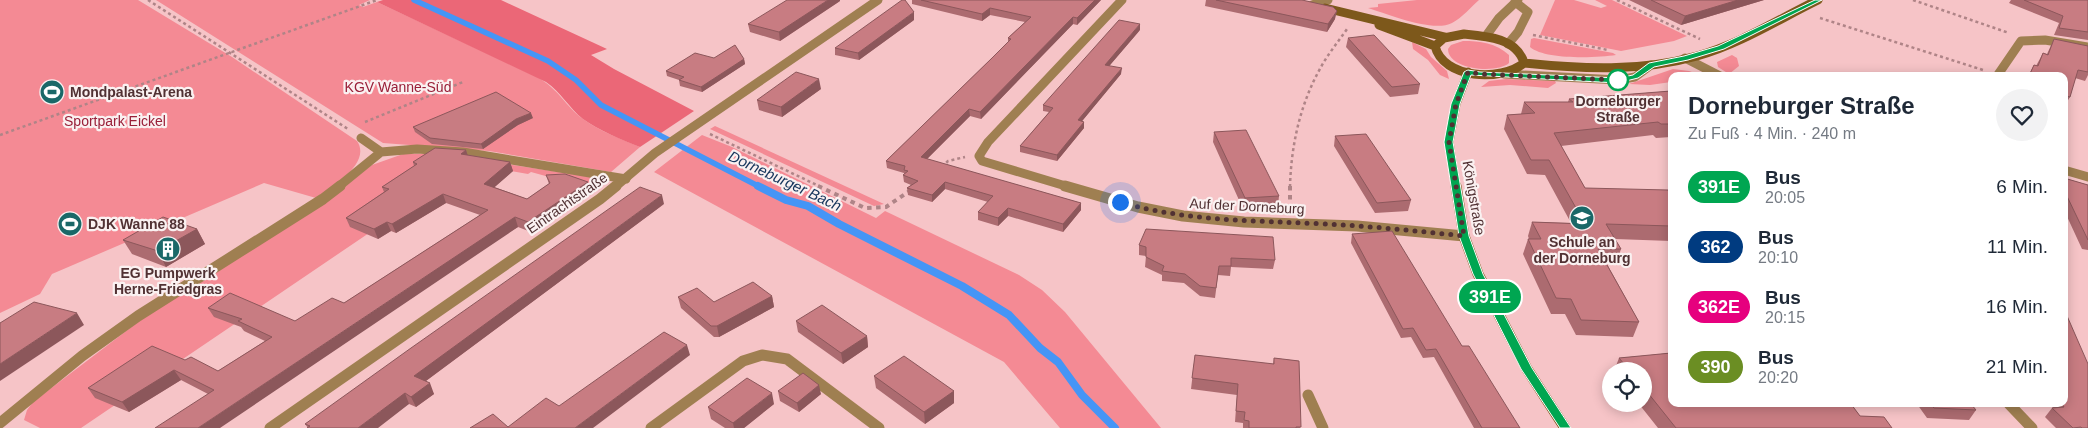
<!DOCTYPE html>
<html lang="de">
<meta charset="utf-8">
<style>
body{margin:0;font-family:Arial,sans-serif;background:#f2f2f3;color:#1f2937;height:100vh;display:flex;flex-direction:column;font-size:19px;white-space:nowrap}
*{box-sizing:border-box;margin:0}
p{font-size:16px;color:#747a83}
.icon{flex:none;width:28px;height:28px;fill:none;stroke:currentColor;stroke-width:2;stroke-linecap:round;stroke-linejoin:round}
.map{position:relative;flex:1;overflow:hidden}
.sheet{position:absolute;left:1668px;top:72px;width:400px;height:335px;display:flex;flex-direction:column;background:#fff;border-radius:10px;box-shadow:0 2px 12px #0003}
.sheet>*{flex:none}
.badge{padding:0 10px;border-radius:16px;font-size:18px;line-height:32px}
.controls{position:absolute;left:1602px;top:362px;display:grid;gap:10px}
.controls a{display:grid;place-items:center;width:50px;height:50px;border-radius:50%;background:#fff;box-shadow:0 2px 12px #0003;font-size:25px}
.you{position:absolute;width:25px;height:25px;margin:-12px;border:4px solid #fff;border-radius:50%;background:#1a73e8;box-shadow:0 0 0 8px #1a73e833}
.map>.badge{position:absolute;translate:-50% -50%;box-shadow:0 0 0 2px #fff}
.round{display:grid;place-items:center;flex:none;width:52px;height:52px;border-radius:26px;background:#f2f2f3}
.overview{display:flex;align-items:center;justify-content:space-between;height:85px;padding:0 20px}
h1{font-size:24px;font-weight:800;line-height:38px}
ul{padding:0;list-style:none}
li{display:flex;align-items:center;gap:15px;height:60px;padding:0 20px}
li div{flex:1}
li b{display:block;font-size:19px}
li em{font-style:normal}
li .badge{min-width:55px;font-weight:700;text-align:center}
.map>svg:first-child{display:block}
.green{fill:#f48a94}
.forest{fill:#eb6777}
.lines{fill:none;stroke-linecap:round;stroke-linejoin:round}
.stream-far1{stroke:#4595f6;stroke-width:5.5}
.stream{stroke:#4595f6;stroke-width:8}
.path-far1{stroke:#af8487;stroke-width:2.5;stroke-dasharray:3 3;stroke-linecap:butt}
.path{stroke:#af8487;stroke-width:4;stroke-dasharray:4.5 4.5;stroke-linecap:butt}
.lane-far1{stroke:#9f7f51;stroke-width:9}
.lane{stroke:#9f7f51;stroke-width:11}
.street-far1{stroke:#9f7f51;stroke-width:9}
.street{stroke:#9f7f51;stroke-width:11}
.secondary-far1{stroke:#7d581b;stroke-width:9}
.secondary{stroke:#7d581b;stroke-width:11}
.wall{fill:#ac6b70}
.shaded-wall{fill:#8c575b}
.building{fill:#c87c82;stroke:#8c575b}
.line{fill:#00a651;stroke:#fff}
.walk{stroke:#513133;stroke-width:5;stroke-dasharray:0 9}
.stop-dot{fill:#fff;stroke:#00a651;stroke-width:2.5}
.labels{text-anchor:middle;stroke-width:4.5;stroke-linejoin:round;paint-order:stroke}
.park-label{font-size:14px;fill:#992039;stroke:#faf1f1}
.poi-label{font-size:14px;font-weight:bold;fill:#513133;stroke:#faf1f1;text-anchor:start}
.stop-label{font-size:14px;font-weight:bold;fill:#513133;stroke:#faf1f1}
.street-label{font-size:14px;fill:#513133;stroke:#faf1f1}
.water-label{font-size:15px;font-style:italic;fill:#15345b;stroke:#faf1f1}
</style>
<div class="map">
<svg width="2088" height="428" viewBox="0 0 2088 428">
<rect width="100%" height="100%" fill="#f6c4c7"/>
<!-- green -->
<path class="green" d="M 0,0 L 138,0 L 232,57 L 357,141 C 372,163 332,187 316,198 L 264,183 L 52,274 L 40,294 L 0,313 Z
M 156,0 L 370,0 L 359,5 L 363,7 L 377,2 L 537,77 C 560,90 565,106 583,119 C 599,131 621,139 640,147 L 611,172 L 489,151 L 383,143 Z
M 1417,0 L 1479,0 C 1471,7 1462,18 1452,23 C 1433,33 1388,14 1368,8 L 1378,7 L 1378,4 Z
M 1555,0 L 1574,0 L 1601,8 L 1607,6 L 1595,0 L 1612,0 L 1687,36 L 1674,41 L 1621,51 L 1540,35 Z
M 1534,38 L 1613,53 L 1616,55 C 1596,58 1545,60 1530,47 L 1531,39 Z
M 1463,41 C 1480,41 1496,43 1509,55 L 1509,63 C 1497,74 1448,70 1448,49 L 1451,45 Z
M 1412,42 L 1426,49 L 1431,57 L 1447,71 L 1449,79 L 1440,75 L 1428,60 L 1413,49 Z
M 1732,55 L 1737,58 L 1739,66 L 1729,74 L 1718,67 L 1717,62 Z
M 1673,69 L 1689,71 L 1704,76 L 1671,76 L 1671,82 L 1650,85 L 1629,84 Z
M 1506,79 L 1555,81 L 1556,83 L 1548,88 L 1510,85 L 1481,87 L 1489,81 Z
M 715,126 L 884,204 L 874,206 L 710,129 Z
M 702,135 L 732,147 L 876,218 L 885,211 L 1019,275 L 1042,290 L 1065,312 L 1161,428 L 1060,428 L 1004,362 L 654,172 Z
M 403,154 L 441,154 L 604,179 L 593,189 L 531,172 L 528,174 L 471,164 L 81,428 L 40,428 L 24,420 L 27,410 L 33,402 L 138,322 L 372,165 Z"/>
<!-- forest -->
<path class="forest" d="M 383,0 L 501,0 L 607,49 L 591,55 L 614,69 L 694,111 L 640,147 C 622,140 598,130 583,119 C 569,108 561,92 546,82 L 377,2 Z"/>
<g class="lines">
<!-- stream-far1 -->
<path class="stream-far1" d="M 414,0 L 548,61 L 576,80 L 601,105 L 760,187"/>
<!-- stream -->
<path class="stream" d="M 758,186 L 786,200 L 808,206 L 839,224 L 962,286 L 1009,315 L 1040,348 L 1058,362 L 1082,395 L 1115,428"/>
<!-- path-far1 -->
<path class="path-far1" d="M 148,0 L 348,129
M 1617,0 L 1700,39
M 1913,0 L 2009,33
M 1820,18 L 1983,70
M 1533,35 L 1608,50
M 365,122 L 463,82
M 710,134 L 821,187
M 0,135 L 377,0
M 942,167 L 948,161 L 965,157
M 1290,187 C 1291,146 1300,104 1321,67 C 1328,54 1338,42 1347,29"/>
<!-- path -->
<path class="path" d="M 818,186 L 865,208 L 886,207 L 911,190
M 1290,186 L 1290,207"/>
<!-- lane-far1 -->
<path class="lane-far1" d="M 1312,5 L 1328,0
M 1508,44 L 1518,32 L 1528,12 L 1515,2
M 1504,74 L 1618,80 L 1635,77 L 1651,65
M 361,138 L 381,152 L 417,149 L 463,152 L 626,179
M 338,187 L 381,152"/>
<!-- lane -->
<path class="lane" d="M 1308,395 L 1323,428
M 0,423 L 82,356 L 138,316 L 323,199 L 340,186"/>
<!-- street-far1 -->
<path class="street-far1" d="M 1486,36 L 1499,18 L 1518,0
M 1685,58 L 1720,76
M 1997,76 L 2021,41 L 2045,40 L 2088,47
M 2064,170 L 2088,177
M 615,187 L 655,153 L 878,0
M 1069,187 L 982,161 L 979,156 L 988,142 L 1122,0"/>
<!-- street -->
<path class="street" d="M 1065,186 L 1138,207 L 1183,216 L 1244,222 L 1357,226 L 1464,236
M 2009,404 L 2032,428
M 270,428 L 600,199 L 616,186
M 651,428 L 743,361 L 762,355 L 787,359 L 879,428"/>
<!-- secondary-far1 -->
<path class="secondary-far1" d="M 1325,8 L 1445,37
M 1379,25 L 1435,46
M 1464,34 C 1486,36 1517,38 1524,63 C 1501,82 1443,79 1435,46 L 1444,38 Z
M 1524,63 C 1582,69 1641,72 1697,56 C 1740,44 1779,19 1818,0
M 1456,187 L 1449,142 L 1456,104 L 1468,72"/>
<!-- secondary -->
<path class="secondary" d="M 1456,186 L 1464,236 L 1478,274 L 1527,369 L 1565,428"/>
</g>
<!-- wall -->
<path class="wall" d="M 912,0 L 1101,0 L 1077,25 L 1073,24 L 981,119 L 970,116 L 927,159 L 1081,203 L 1081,210 L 1063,232 L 1008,216 L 998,226 L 978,220 L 978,212 L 988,202 L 945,189 L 932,202 L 908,195 L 907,188 L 911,185 L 904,182 L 903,175 L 904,174 L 904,173 L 887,168 L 886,161 L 992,58 L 1008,42 L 1008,38 L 1025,22 L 990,15 L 982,21 L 912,4 Z
M 1206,0 L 1302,0 L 1335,19 L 1327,32 L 1205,6 Z
M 1629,0 L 1764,0 L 1681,25 Z
M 2011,0 L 2088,0 L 2088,40 L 2054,35 L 2059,23 L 2009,3 Z
M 840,1 L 780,41 L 750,32 L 748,24 Z
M 914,20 L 859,60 L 835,55 L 835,48 Z
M 1140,30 L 1109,66 L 1121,74 L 1082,121 L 1084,128 L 1057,161 L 1020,152 L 1020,146 L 1049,112 L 1043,111 L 1043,105 Z
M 1348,38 L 1420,84 L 1418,94 L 1390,97 L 1346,47 Z
M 2054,39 L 2088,46 L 2088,75 L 2085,81 L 2075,78 L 2070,97 L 2065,105 L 2064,105 L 2064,76 L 2028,76 L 2034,65 L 2036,66 L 2043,53 L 2047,54 Z
M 714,58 L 744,59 L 745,64 L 702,92 L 680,86 L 679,80 L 667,76 L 666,71 Z
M 821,89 L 782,117 L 759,110 L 757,100 Z
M 1671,91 L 1671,137 L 1656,138 L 1653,135 L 1561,146 L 1585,188 L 1671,195 L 1671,241 L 1615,239 L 1621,249 L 1616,264 L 1607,264 L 1639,322 L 1633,337 L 1576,335 L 1565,314 L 1551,314 L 1523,254 L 1528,239 L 1529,239 L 1528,236 L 1532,222 L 1571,223 L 1545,175 L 1527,174 L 1504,129 L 1507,115 L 1521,114 L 1524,102 L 1568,102 L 1569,99 Z
M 533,118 L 518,125 L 483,149 L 432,144 L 415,132 L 413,127 Z
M 1214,132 L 1279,196 L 1278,206 L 1243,209 L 1213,142 Z
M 1335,136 L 1411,200 L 1408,211 L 1375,213 L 1334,146 Z
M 466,150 L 467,155 L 510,162 L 513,171 L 494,187 L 527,199 L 549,184 L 546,175 L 590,191 L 531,232 L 518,227 L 208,394 L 181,380 L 129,412 L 95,398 L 88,388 L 185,360 L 218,371 L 265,341 L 244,331 L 241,327 L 214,317 L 208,308 L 295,321 L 344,303 L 480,215 L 446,203 L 396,233 L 391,231 L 378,239 L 350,227 L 346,218 L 384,192 L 382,187 L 414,166 L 413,162 Z
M 2064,178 L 2088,185 L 2088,250 L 2082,249 L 2064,210 Z
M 664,204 L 426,381 L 434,394 L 416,407 L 409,404 L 308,428 L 305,424 Z
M 197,229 L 205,244 L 166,267 L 132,254 L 123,240 Z
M 1352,234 L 1462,346 L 1520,428 L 1474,428 L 1434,357 L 1423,358 L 1411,337 L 1401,338 L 1351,243 Z
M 1139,245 L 1275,260 L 1273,269 L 1231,267 L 1230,276 L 1218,275 L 1215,298 L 1200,296 L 1184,283 L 1162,281 L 1162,275 L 1145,267 L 1146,256 L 1139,255 Z
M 772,296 L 774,307 L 719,337 L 714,337 L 681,308 L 678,297 L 714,302 Z
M 796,321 L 867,336 L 868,347 L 843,364 L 798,332 Z
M 1671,353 L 1671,404 L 1851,404 L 1860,416 L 1884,417 L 1892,428 L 1658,428 L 1639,404 L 1644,404 L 1644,371 L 1614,371 L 1619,358 Z
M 1195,355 L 1273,364 L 1274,358 L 1299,361 L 1300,428 L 1243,428 L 1243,423 L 1235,422 L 1237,395 L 1191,389 Z
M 874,376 L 954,391 L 954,403 L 925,424 L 876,388 Z
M 778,391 L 821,394 L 799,412 L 780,401 Z
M 774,404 L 744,428 L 725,428 L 711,419 L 708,407 Z
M 1917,404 L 1971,404 L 1976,410 L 1969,420 L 1927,418 Z
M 2052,404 L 2064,404 L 2088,428 L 2056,428 L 2045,417 L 2052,408 L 2053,408 Z"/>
<!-- shaded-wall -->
<path class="shaded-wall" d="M 828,0 L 840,0 L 840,1 L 780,41 L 779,32 Z
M 1095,0 L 1101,0 L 1077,25 L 1077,18 Z
M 1738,0 L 1764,0 L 1681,25 L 1685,16 Z
M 990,8 L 990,15 L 982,21 L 982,14 Z
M 1337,11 L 1335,19 L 1327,32 L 1328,24 Z
M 914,12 L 914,20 L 859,60 L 858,53 Z
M 1073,17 L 1073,24 L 981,119 L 980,112 Z
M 1140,24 L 1140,30 L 1105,71 L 1105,65 Z
M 744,59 L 745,64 L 702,92 L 701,87 Z
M 1122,68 L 1121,74 L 1078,126 L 1078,120 Z
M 819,79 L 821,89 L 782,117 L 781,107 Z
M 969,109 L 970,116 L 922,164 L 921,157 Z
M 531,113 L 533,118 L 518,125 L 483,149 L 481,144 L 516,119 Z
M 1084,122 L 1084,128 L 1057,161 L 1057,155 Z
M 466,150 L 469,159 L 461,154 Z
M 510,162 L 513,171 L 488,193 L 484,184 Z
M 588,182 L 590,191 L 531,232 L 528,222 Z
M 945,182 L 945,189 L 932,202 L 932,195 Z
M 443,194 L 446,203 L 396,233 L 392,224 Z
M 662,195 L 664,204 L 419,386 L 414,376 Z
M 1081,203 L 1081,210 L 1063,232 L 1063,224 Z
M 1008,208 L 1008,216 L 998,226 L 998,218 Z
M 515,217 L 518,227 L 220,428 L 198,428 Z
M 387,222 L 391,231 L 378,239 L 374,229 Z
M 197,229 L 205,244 L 166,267 L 158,251 Z
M 772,296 L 774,307 L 719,337 L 717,326 Z
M 77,313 L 84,325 L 0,381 L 0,364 Z
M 867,336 L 868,347 L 843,364 L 841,353 Z
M 687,345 L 690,355 L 593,428 L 575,428 Z
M 174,370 L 181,380 L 129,412 L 122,402 Z
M 430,383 L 434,394 L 416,407 L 411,397 Z
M 819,385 L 821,394 L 799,412 L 797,403 Z
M 954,391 L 954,403 L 925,424 L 924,412 Z
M 405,393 L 409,404 L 378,428 L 358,428 Z
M 772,393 L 774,404 L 744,428 L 734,428 L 733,423 Z"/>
<!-- building -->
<path class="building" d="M 787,0 L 828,0 L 779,32 L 748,24 Z
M 902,0 L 905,0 L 914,12 L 858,53 L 835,48 Z
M 921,0 L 1095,0 L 1077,18 L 1073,17 L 980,112 L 969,109 L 921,157 L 1081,203 L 1063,224 L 1008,208 L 998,218 L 978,212 L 993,196 L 945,182 L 932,195 L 907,188 L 918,181 L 903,175 L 908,171 L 904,170 L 905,166 L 886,161 L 992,58 L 1011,39 L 1008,38 L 1031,17 L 990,8 L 982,14 Z
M 1216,0 L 1302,0 L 1333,7 L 1337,11 L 1328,24 Z
M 1651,0 L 1738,0 L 1685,16 Z
M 2024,0 L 2088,0 L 2088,32 L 2059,28 L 2063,16 Z
M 1119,20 L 1140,24 L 1105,65 L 1122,68 L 1078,120 L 1084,122 L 1057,155 L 1020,146 L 1053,108 L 1043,105 Z
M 1374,35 L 1420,84 L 1392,87 L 1348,38 Z
M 2054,39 L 2088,46 L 2088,72 L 2078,70 L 2070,97 L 2066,96 L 2064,103 L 2064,76 L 2029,76 L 2034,65 L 2038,66 L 2043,53 L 2048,55 Z
M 735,45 L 744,59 L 701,87 L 679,80 L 684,77 L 666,71 L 695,53 L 714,58 Z
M 796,72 L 819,79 L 781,107 L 757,100 Z
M 1671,91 L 1671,124 L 1661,124 L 1658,122 L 1554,133 L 1585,188 L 1668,190 L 1671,195 L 1671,226 L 1606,224 L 1621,249 L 1598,249 L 1639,322 L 1581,320 L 1571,299 L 1556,298 L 1528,239 L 1541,239 L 1532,222 L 1585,224 L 1549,160 L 1531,160 L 1507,115 L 1535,113 L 1524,102 L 1573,102 L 1569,99 Z
M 496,92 L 531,113 L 516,119 L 481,144 L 430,138 L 413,127 Z
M 1246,130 L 1279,196 L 1245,198 L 1214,132 Z
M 1366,134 L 1411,200 L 1377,203 L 1335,136 Z
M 435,148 L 466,150 L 461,154 L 510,162 L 484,184 L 527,199 L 550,183 L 546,175 L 565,174 L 588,182 L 528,222 L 515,217 L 198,428 L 155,428 L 214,390 L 174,370 L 122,402 L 88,388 L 152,346 L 185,360 L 191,357 L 218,371 L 272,337 L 238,321 L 242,319 L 208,308 L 230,293 L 295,321 L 332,298 L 344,303 L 488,210 L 443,194 L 392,224 L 387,222 L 374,229 L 346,218 L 389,189 L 382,187 L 417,164 L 413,162 Z
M 2064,178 L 2088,185 L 2088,240 L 2064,190 Z
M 640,187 L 662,195 L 414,376 L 430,383 L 411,397 L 405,393 L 358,428 L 307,428 L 310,426 L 305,424 L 411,348 Z
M 163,217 L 197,229 L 158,251 L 123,240 Z
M 1146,229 L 1273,237 L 1275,260 L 1231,258 L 1231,266 L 1219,266 L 1216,288 L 1200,286 L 1185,274 L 1162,271 L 1164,266 L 1146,257 L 1146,247 L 1139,245 Z
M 1392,231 L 1462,346 L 1469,346 L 1520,428 L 1482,428 L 1436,349 L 1426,350 L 1413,328 L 1403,329 L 1352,234 Z
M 753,282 L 772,296 L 717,326 L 711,326 L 678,297 L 697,288 L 714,302 Z
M 2064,298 L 2067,305 L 2064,304 Z
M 34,302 L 77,313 L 0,364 L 0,323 Z
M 822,305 L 867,336 L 841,353 L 796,321 Z
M 2064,309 L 2088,364 L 2088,428 L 2082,428 L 2081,427 L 2073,428 L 2052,408 L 2064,407 L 2062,404 L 2064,404 Z
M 664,332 L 687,345 L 575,428 L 470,428 L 493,414 L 508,427 L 546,398 L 559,406 Z
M 1671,353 L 1671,404 L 1851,404 L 1860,416 L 1884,417 L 1892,428 L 1676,428 L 1644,388 L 1644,371 L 1630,371 L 1619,358 Z
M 1195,355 L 1274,364 L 1274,358 L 1299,361 L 1301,427 L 1296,427 L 1296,428 L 1249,428 L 1249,421 L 1244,420 L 1245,412 L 1236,411 L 1238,384 L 1192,378 Z
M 904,356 L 954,391 L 924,412 L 874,376 Z
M 803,373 L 819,385 L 797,403 L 778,391 Z
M 747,378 L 772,393 L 733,423 L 708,407 Z
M 1930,404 L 1971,404 L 1976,410 L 1934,408 Z"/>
<!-- line -->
<path class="line" d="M 1815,0 L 1822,0 L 1724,49 L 1688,60 L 1654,67 L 1638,78 L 1618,83 L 1471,75 L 1460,104 L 1453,142 L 1469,236 L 1483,274 L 1532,368 L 1571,428 L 1560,428 L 1521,369 L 1473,274 L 1459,236 L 1444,142 L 1451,104 L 1464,72 L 1468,70 L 1480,72 L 1618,78 L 1633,75 L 1649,63 L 1684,56 L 1718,46 Z"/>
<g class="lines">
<!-- walk -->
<path class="walk" d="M 1120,202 C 1189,222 1252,220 1324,224 C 1370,226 1417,231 1464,236 L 1449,142 L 1456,104 L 1468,72 L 1480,74 L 1618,80"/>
</g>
<!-- icons -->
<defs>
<symbol id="stadium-disc" viewBox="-11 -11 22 22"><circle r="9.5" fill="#1a6868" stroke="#faf1f1"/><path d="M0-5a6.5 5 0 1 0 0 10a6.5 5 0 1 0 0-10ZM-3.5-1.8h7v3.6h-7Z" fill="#fff"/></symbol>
<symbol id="school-disc" viewBox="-11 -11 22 22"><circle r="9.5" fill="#1a6868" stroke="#faf1f1"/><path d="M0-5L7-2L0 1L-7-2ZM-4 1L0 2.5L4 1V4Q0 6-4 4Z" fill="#fff"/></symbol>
<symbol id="building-disc" viewBox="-11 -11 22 22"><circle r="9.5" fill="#1a6868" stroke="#faf1f1"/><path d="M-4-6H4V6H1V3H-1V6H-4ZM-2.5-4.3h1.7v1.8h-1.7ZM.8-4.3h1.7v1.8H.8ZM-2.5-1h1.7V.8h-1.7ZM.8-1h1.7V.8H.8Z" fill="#fff"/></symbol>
</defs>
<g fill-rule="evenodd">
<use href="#stadium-disc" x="38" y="78" width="28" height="28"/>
<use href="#school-disc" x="1568" y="204" width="28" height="28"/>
<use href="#stadium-disc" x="56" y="210" width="28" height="28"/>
<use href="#building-disc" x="154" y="235" width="28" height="28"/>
</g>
<!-- markers -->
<circle class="stop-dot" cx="1618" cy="80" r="10"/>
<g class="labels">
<!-- park labels -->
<g class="park-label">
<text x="398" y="92">KGV Wanne-Süd</text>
<text x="115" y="126">Sportpark Eickel</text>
</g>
<!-- poi labels -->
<g class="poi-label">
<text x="70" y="97">Mondpalast-Arena</text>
<text x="88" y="229">DJK Wanne 88</text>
<text x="1582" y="247" text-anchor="middle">Schule an<tspan x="1582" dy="16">der Dorneburg</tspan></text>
<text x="168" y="278" text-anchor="middle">EG Pumpwerk<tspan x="168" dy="16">Herne-Friedgras</tspan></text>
</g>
<!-- stop labels -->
<g class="stop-label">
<text x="1618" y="106">Dorneburger<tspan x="1618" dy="16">Straße</tspan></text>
</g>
<!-- street labels -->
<g class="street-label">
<text transform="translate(1474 198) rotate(80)" y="5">Königstraße</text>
<text transform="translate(567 203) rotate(-35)" y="5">Eintrachtstraße</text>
<text transform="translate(1247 206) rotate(3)" y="5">Auf der Dorneburg</text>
</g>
<!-- water labels -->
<g class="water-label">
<text transform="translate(785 181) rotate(25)" y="5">Dorneburger Bach</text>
</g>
</g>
</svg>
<div class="controls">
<a><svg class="icon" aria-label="locate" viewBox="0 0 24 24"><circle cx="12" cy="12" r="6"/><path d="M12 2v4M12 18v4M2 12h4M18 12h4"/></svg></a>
</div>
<div class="you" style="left:1120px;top:202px"></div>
<b class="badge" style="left:1490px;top:297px;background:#00a651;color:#fff">391E</b>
<section class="sheet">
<div class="overview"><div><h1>Dorneburger Straße</h1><p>Zu Fuß · 4 Min. · 240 m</p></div><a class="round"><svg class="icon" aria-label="heart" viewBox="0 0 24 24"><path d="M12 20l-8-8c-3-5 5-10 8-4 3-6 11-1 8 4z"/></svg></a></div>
<ul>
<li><span class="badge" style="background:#00a651;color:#fff">391E</span><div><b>Bus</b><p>20:05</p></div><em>6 Min.</em></li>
<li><span class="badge" style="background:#003b80;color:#fff">362</span><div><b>Bus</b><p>20:10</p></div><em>11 Min.</em></li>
<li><span class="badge" style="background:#e6007e;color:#fff">362E</span><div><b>Bus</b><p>20:15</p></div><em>16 Min.</em></li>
<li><span class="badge" style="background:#6b8e23;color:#fff">390</span><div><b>Bus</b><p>20:20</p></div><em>21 Min.</em></li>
</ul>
</section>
</div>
